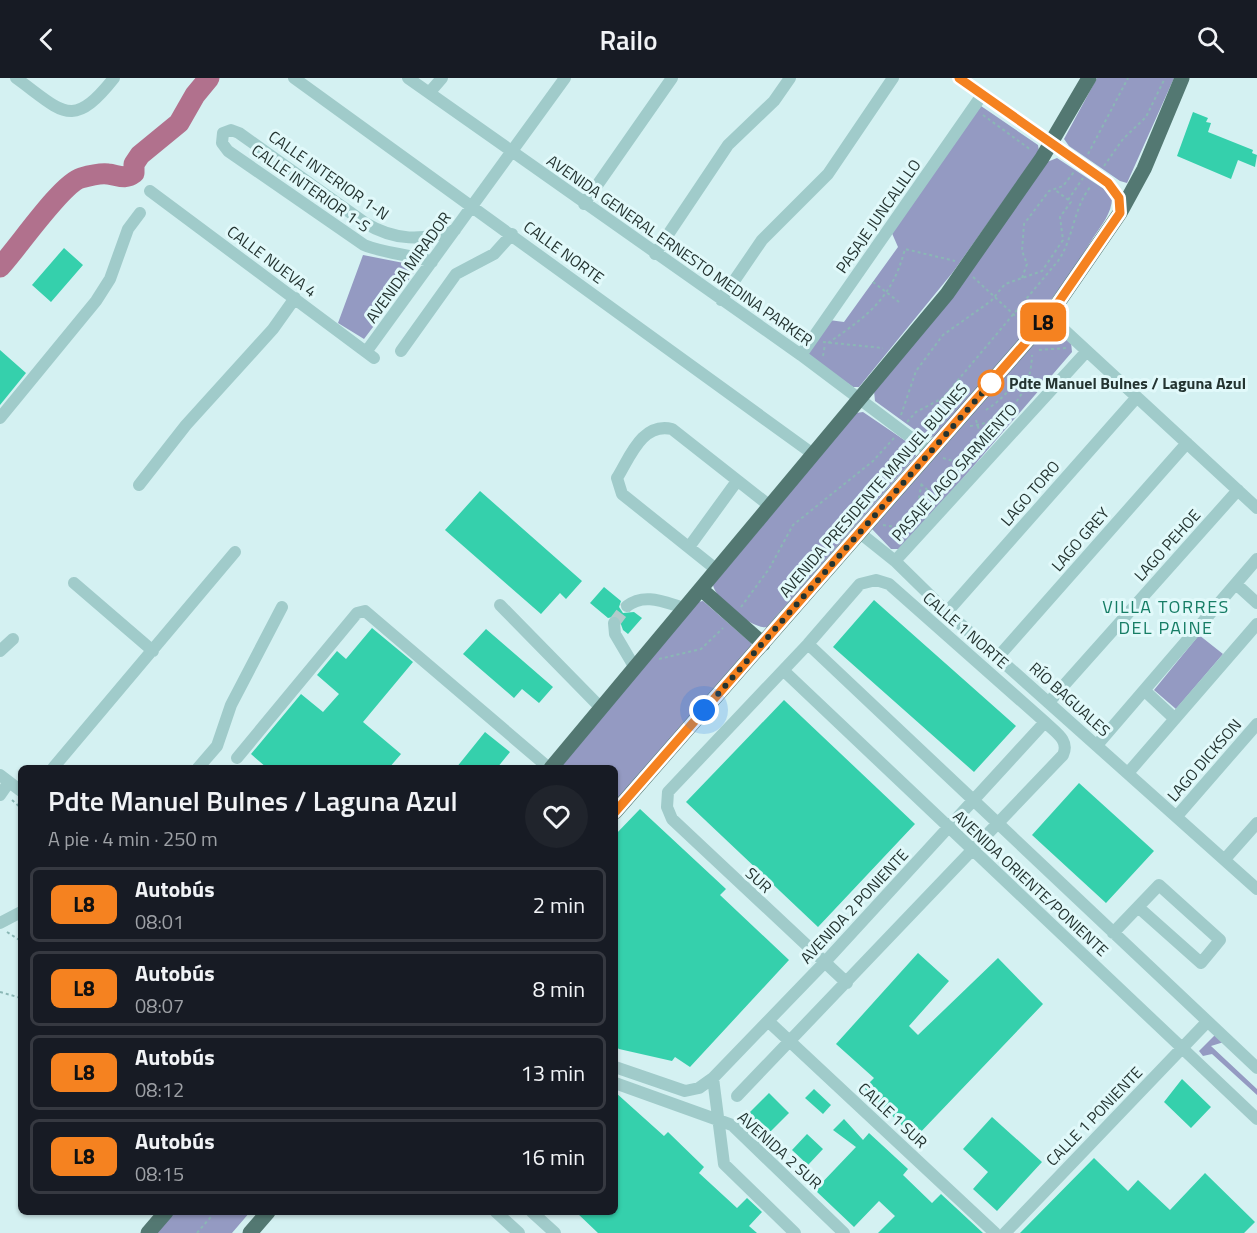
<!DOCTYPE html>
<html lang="es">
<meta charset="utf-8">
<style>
body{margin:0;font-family:"Titillium Web",sans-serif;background:#20242c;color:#f1f3f6;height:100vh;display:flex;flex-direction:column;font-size:22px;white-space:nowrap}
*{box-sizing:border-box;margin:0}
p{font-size:20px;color:#9ea1a6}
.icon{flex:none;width:33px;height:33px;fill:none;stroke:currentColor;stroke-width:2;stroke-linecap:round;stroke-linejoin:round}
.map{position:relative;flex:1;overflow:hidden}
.sheet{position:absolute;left:18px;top:687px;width:600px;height:450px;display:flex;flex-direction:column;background:#171b24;border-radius:9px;box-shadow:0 2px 4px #0004}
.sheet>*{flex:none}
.badge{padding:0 12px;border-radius:9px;font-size:21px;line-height:39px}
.you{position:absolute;width:30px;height:30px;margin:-15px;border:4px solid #fff;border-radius:50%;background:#1a73e8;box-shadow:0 0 0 9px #1a73e833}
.map>.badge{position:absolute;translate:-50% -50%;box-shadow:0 0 0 3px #fff}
.round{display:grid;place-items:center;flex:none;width:63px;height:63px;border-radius:32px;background:#20242c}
.head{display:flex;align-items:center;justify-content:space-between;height:102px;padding:0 30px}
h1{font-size:28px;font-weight:600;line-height:45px}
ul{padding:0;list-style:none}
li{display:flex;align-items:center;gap:18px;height:75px;margin:0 12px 9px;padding:0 18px;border:3px solid #363941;border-radius:9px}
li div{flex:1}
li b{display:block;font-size:22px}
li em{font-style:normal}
li .badge{min-width:66px;font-weight:700;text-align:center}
header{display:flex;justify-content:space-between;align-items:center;height:78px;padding:0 30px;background:#171b24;font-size:27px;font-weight:600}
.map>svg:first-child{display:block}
.green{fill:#949ac2}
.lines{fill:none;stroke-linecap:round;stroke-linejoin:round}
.river{stroke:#b1718d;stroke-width:21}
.building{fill:#35d0ac}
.minor-tunnel{stroke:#b1cbcb;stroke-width:12;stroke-dasharray:12 6;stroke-linecap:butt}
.path{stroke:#8ab7b5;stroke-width:2;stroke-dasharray:3 3;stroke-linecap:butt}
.minor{stroke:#a0cbca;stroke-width:12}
.major{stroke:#537872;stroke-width:15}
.line-casing{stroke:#fff;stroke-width:14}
.line{stroke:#f58220;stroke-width:9}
.walk{stroke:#243431;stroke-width:6;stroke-dasharray:0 10.8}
.stop-dot{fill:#fff;stroke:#f58220;stroke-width:3}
.labels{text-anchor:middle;stroke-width:6;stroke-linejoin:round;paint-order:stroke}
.street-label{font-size:16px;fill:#243431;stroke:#e1f9fa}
.stop-label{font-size:16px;font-weight:bold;fill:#243431;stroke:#e1f9fa;text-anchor:start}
.neighbourhood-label{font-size:18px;letter-spacing:1.5px;fill:#167d65;stroke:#e1f9fa}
</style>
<header><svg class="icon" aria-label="back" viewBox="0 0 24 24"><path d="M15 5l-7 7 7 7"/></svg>Railo<svg class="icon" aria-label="search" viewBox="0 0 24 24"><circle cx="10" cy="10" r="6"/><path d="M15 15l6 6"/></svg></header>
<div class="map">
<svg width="1257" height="1155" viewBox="0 0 1257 1155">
<rect width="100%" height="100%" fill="#d4f1f2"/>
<!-- green -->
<path class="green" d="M 1097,0 L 1174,0 L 1127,105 L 1120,103 L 1069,68 L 1064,61 Z
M 981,28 L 1038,67 L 1039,73 L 953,194 L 859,309 L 853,309 L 805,276 L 829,242 L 844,244 L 898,169 L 891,153 Z
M 1057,80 L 1107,113 L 1112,120 C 1112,135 1101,148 1093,160 C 1050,232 991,293 937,357 L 930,360 L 922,357 L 875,323 L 874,313 L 956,215 L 1047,84 Z
M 363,177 L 419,188 L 364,261 L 338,245 Z
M 1053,250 L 1071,264 L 1072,274 L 902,471 L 891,471 L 872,451 L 1041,253 Z
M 863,334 L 913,368 L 916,378 L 767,549 C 753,552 715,521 713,507 L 856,335 Z
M 703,523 L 751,565 L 751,568 L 615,724 L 615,690 L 554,690 L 697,524 Z
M 1199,557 L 1223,576 L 1176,631 L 1154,612 Z
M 1215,957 L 1224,964 L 1211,968 L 1257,1011 L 1257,1017 L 1212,976 L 1203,978 L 1199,973 Z
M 173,1134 L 250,1134 L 232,1155 L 155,1155 Z"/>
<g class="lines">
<!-- river -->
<path class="river" d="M 0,189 C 18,170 61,106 81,100 C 88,98 101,95 108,96 C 118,97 125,102 134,95 L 134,86 L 140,77 L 179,45 L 195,17 L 209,0"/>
</g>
<!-- building -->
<path class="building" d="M 1193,34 L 1208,40 L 1206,44 L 1211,45 L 1208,54 L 1253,72 L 1252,75 L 1257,77 L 1255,89 L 1238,82 L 1231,101 L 1177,78 Z
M 64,170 L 83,187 L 51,224 L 32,207 Z
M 0,272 L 26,295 L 0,327 Z
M 480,413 L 582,503 L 566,521 L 560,515 L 541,536 L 445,452 Z
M 604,509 L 621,523 L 619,529 L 623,535 L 634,534 L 642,540 L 628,556 L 623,552 L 618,538 L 608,540 L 590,525 Z
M 874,522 L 1016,648 L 974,694 L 833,569 Z
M 372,550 L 413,584 L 363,644 L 401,676 L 389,690 L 267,690 L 251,676 L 301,616 L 323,634 L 339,616 L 317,597 L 337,573 L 346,581 Z
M 486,551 L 553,609 L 539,625 L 522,611 L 514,620 L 463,576 Z
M 784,622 L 915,746 L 818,849 L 686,724 Z
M 485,654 L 510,674 L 497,690 L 456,690 Z
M 1079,705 L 1154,773 L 1106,825 L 1032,757 Z
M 640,731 L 726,811 L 720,817 L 789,882 L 690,989 L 675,979 L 672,983 L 619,971 L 615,968 L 615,757 Z
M 918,875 L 949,903 L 909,948 L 918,957 L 998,880 L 1043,926 L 915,1060 L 864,1010 L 874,1000 L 836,966 Z
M 1182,1001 L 1211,1029 L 1191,1050 L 1164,1024 Z
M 814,1011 L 831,1027 L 823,1036 L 805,1020 Z
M 615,1014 L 664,1058 L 668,1054 L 704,1089 L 699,1095 L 737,1130 L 747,1120 L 762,1134 L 749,1148 L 757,1155 L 598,1155 L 576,1134 L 615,1134 Z
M 769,1015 L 789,1035 L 768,1056 L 748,1036 Z
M 992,1039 L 1042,1084 L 997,1133 L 973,1111 L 988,1094 L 963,1071 Z
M 844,1041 L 863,1062 L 869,1055 L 908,1091 L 903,1097 L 932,1125 L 941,1116 L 983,1155 L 878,1155 L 895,1138 L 879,1123 L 854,1149 L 815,1112 L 856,1069 L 833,1052 Z
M 807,1056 L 823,1071 L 808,1087 L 792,1072 Z
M 1094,1080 L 1128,1113 L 1138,1102 L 1170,1132 L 1205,1095 L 1255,1144 L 1244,1155 L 1020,1155 Z"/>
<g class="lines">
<!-- minor-tunnel -->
<path class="minor-tunnel" d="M 614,545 L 627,528"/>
<!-- path -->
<path class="path" d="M 983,37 L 1031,72
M 1088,76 L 1128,0
M 1104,88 L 1123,61 L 1146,39 L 1165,0
M 1068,122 L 1083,100
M 973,199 L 1024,246
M 1022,200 L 1027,186 L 1022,173 L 1024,146 L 1049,113 L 1063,108 L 1074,94
M 873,204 L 899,224
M 823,264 L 883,270
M 828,265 C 869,237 892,220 905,171 L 955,183
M 1039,272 L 1066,270
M 823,278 L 825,266
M 986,332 C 999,323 1012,313 1016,296
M 901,337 L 916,293 L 943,257 L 991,223 L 1005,206 L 1042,193 L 1063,162 L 1060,139 L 1071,124 L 1054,111
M 976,342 L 984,368
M 907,344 L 916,334 L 943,320 L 1058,183 C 1074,160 1073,130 1091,108
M 970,348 C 1009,344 1031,314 1032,277
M 943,380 L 966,387
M 921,406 L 937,421
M 915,444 L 922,403
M 883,447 L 907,451
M 741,529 L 769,491 L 793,447 L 873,383 L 894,360
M 659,581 L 701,571 L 723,550
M 12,722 L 21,730
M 7,854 L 21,863
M 0,914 L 21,920
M 197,1155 L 215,1134"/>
<!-- minor -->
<path class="minor" d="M 16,0 C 63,34 72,53 114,0
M 294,0 L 813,376
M 408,0 L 801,277 L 930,374
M 959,0 L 1108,105 L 1119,120 L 1120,135
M 429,15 L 442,0
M 150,113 L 374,280
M 584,126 L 672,0
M 655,176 L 728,67 L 774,23 L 790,0
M 432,184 C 410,176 386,176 364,167 L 228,73 L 222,65 L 223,55 L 231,52 L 239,55 L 365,145 C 395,163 422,163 455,152
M 721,222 L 762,162 L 828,96 L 893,0
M 1049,238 L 1257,430
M 401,273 L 456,196 L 494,176 L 512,156
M 366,274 L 565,0
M 801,277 L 982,17
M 0,340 L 96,223 L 110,201 L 128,151 L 140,135
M 139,407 L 186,347 L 273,251 L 295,220
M 860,455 L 895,483 L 947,534 L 1257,811
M 689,469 L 737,403
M 895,483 L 1087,273
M 717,492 L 622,416 L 617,400 C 630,379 642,344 672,351 L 770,428
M 74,505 L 153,573
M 1236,506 L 1257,525
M 500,527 L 601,630
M 627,528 C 645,514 666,525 685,530
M 947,534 L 1137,319
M 614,545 L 615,556 L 635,590
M 808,566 L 1257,990
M 0,573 L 13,561
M 998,579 L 1187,365
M 784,593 L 1257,1041
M 1144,612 L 1175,641
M 1049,624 L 1238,412
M 1097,667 L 1257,481
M 237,680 L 357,535 L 365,533 L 549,690
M 53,690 L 235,474
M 198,690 L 217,668 L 231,627 L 282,529
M 1128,695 L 1257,546
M 0,697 L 21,713
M 0,717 L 9,704
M 1177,738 L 1257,646
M 1225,781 L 1257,745
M 0,845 L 21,834
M 1113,855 L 1159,807 L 1220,862 L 1201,885 L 1138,829
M 768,943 L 995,1155
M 615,989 L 685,1013 L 699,1010 L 713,1000
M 615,1005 L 732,1047 L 844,1155
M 737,1018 L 1063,677 C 1070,662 1055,654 1045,644 L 889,506 L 876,502 L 860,506 L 808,566 L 668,714 L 667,729 L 672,741 L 847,905
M 496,1134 L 519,1155
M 532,1134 L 555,1155
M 795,1155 L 724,1086 L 713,1000 L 825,884 L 1045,644
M 1005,1155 L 1207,944"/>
<!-- major -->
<path class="major" d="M 701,511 L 763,566
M 551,690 L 947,216 L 1042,80 L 1089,0
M 615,734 L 1049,238 L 1120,135 L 1144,91 L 1182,0
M 148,1155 L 166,1134
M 250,1155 L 268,1134"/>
</g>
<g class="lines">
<defs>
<path id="line" d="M 615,734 L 1049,238 L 1120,135 L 1119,120 L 1108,105 L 959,0"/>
</defs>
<!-- line casing -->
<use href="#line" class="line-casing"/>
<!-- line -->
<use href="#line" class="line"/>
<!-- walk -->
<path class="walk" d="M 704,632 L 991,305"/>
</g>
<!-- markers -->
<circle class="stop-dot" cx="991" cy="305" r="12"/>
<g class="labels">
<!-- street labels -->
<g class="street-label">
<text transform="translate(329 97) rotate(35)" y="6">CALLE INTERIOR 1-N</text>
<text transform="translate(311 110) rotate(35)" y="6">CALLE INTERIOR 1-S</text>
<text transform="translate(878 138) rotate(-55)" y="6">PASAJE JUNCALILLO</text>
<text transform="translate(680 172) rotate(35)" y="6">AVENIDA GENERAL ERNESTO MEDINA PARKER</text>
<text transform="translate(564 174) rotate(36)" y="6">CALLE NORTE</text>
<text transform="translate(272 183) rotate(37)" y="6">CALLE NUEVA 4</text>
<text transform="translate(408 189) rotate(-54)" y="6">AVENIDA MIRADOR</text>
<text transform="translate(954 394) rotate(-48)" y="6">PASAJE LAGO SARMIENTO</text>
<text transform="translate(873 412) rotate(-49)" y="6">AVENIDA PRESIDENTE MANUEL BULNES</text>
<text transform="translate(1030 415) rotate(-49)" y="6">LAGO TORO</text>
<text transform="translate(1080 461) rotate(-49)" y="6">LAGO GREY</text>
<text transform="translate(1167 467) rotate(-48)" y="6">LAGO PEHOE</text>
<text transform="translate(966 552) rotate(41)" y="6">CALLE 1 NORTE</text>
<text transform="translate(1070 621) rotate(42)" y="6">RÍO BAGUALES</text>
<text transform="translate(1204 682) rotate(-49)" y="6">LAGO DICKSON</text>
<text transform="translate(759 802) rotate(42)" y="6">SUR</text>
<text transform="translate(1031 805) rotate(43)" y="6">AVENIDA ORIENTE/PONIENTE</text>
<text transform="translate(854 828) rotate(-47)" y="6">AVENIDA 2 PONIENTE</text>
<text transform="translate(893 1037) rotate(43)" y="6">CALLE 1 SUR</text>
<text transform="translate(1094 1038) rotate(-46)" y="6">CALLE 1 PONIENTE</text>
<text transform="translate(780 1072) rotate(42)" y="6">AVENIDA 2 SUR</text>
</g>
<!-- stop labels -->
<g class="stop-label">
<text x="1009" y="311">Pdte Manuel Bulnes / Laguna Azul</text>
</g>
<!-- neighbourhood labels -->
<g class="neighbourhood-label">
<text x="1166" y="535">VILLA TORRES<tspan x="1166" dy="21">DEL PAINE</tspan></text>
</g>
</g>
</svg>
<div class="you" style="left:704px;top:632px"></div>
<b class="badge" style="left:1043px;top:244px;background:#f58220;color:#111">L8</b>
<section class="sheet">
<div class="head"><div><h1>Pdte Manuel Bulnes / Laguna Azul</h1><p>A pie · 4 min · 250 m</p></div><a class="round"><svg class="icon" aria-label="heart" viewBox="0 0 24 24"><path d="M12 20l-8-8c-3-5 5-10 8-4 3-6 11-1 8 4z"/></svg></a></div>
<ul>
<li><span class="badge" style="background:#f58220;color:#111">L8</span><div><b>Autobús</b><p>08:01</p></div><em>2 min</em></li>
<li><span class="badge" style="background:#f58220;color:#111">L8</span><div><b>Autobús</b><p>08:07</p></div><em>8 min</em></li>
<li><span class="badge" style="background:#f58220;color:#111">L8</span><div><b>Autobús</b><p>08:12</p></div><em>13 min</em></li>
<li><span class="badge" style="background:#f58220;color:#111">L8</span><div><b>Autobús</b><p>08:15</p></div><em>16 min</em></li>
</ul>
</section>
</div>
